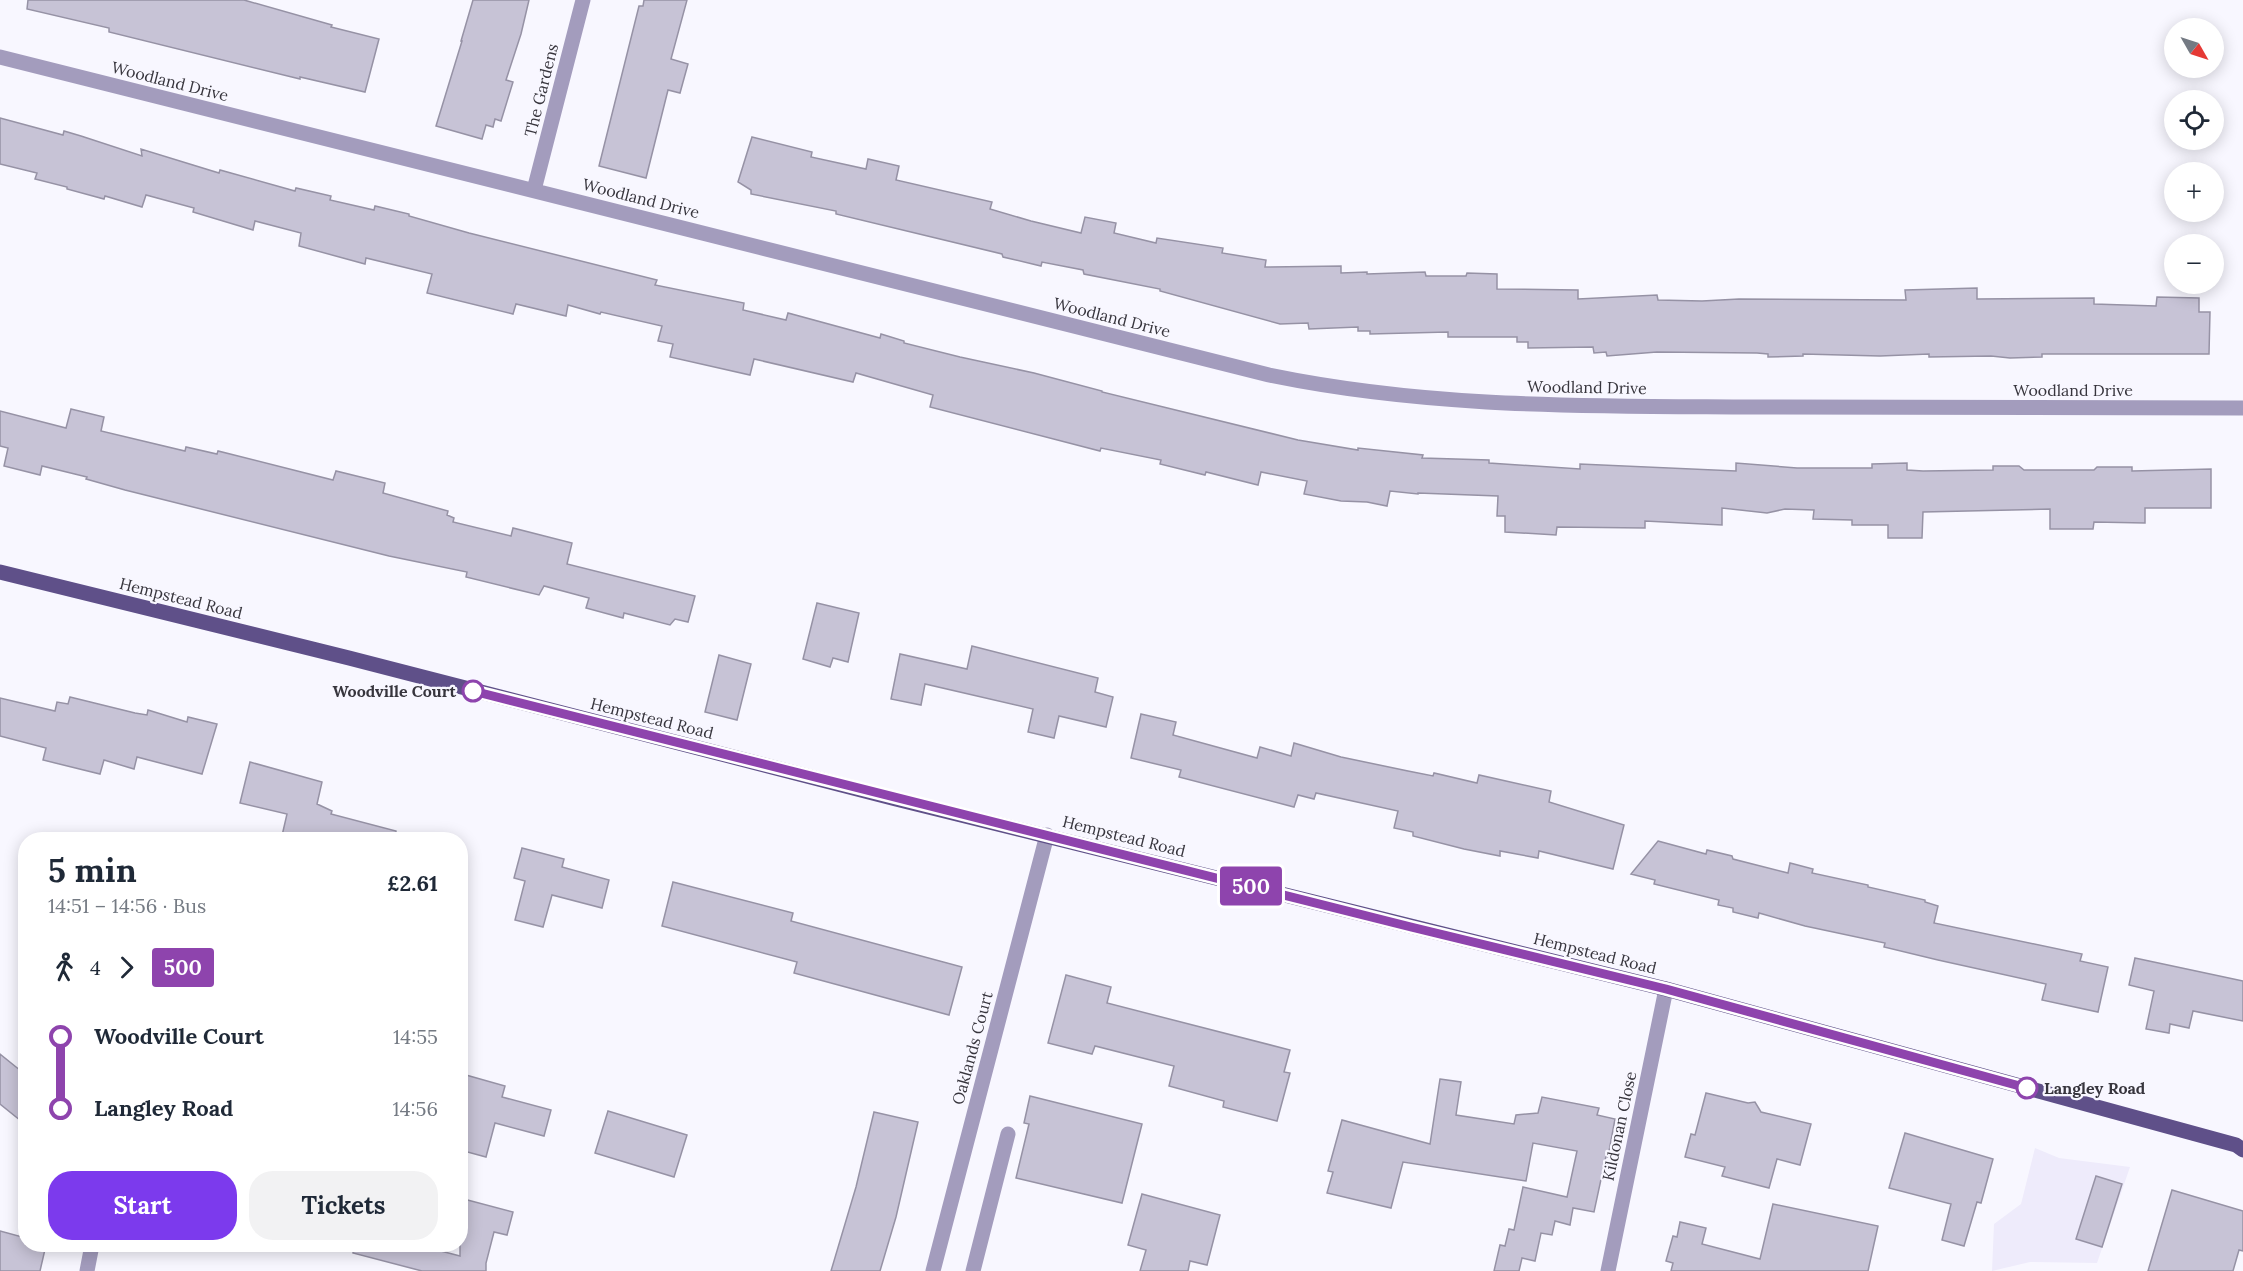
<!DOCTYPE html>
<meta charset="utf-8">
<style>
body{margin:0;font-family:Lora,serif;background:#f2f2f3;color:#1f2937;height:100vh;display:flex;flex-direction:column;font-size:22px;white-space:nowrap}
*{box-sizing:border-box;margin:0}
p{font-size:20px;color:#747a83}
.icon{flex:none;width:33px;height:33px;fill:none;stroke:currentColor;stroke-width:2;stroke-linecap:round;stroke-linejoin:round}
.map{position:relative;flex:1;overflow:hidden}
.side{position:absolute;left:18px;top:832px;width:450px;height:420px;display:flex;flex-direction:column;background:#fff;border-radius:24px;box-shadow:0 3px 15px #0003}
.side>*{flex:none}
.badge{padding:0 12px;border-radius:4px;font-size:21px;line-height:39px}
.needle{width:39px;rotate:129deg}
.fabs{position:absolute;left:2164px;top:18px;display:grid;gap:12px}
.fabs a{display:grid;place-items:center;width:60px;height:60px;border-radius:50%;background:#fff;box-shadow:0 3px 15px #0003;font-size:30px}
.map>.badge{position:absolute;translate:-50% -50%;box-shadow:0 0 0 3px #fff}
.legs{display:flex;align-items:center;gap:9px;height:66px;padding:0 30px;font-size:20px}
.legs p{margin-inline-start:auto}
.head{display:flex;align-items:center;justify-content:space-between;height:102px;padding:0 30px}
h1{font-size:33px;font-weight:700;line-height:45px}
.action{display:flex;gap:12px;margin-top:auto;padding:12px 30px}
.action a{flex:1;height:69px;border-radius:24px;background:#7c3aed;color:#fff;font-size:24px;font-weight:700;line-height:69px;text-align:center}
.action a+a{background:#f2f2f3;color:#1f2937}
ul{padding:0 30px;list-style:none}
li{display:flex;align-items:center;gap:21px;height:72px;font-size:22px}
li i{display:grid;place-items:center;width:9px;height:100%;margin:0 8px;background:currentColor}
li i::after{content:'';width:15px;height:15px;margin:-8px;border:4px solid;border-radius:50%;background:#fff}
li p{margin-inline-start:auto}
li:first-child i{background:linear-gradient(#0000 50%,currentColor 0)}
li:last-child i{background:linear-gradient(currentColor 50%,#0000 0)}
.map>svg:first-child{display:block}
.built{fill:#eeebfb}
.building{fill:#c7c3d6;stroke:#9692a5;stroke-width:1.5}
.lines{fill:none;stroke-linecap:round;stroke-linejoin:round}
.minor{stroke:#a39cbd;stroke-width:15}
.primary{stroke:#5f5089;stroke-width:15}
.line-1-casing{stroke:#fff;stroke-width:14}
.line-1{stroke:#8e44ad;stroke-width:9}
.stop-1-dot{fill:#fff;stroke:#8e44ad;stroke-width:3}
.labels{text-anchor:middle;stroke-width:4.5;stroke-linejoin:round;paint-order:stroke}
.street-label{font-size:16px;fill:#37353d;stroke:#f8f7ff}
.stop-label{font-size:16px;font-weight:bold;fill:#37353d;stroke:#f8f7ff;text-anchor:end}
</style>
<div class="map">
<svg width="2243" height="1271" viewBox="0 0 2243 1271">
<rect width="100%" height="100%" fill="#f8f7ff"/>
<!-- built -->
<path class="built" d="M 2035,1148 L 2059,1158 L 2130,1167 L 2097,1263 L 2030,1262 L 1992,1271 L 1994,1224 L 2021,1204 Z"/>
<!-- building -->
<path class="building" d="M 28,0 L 244,0 L 332,25 L 331,27 L 379,39 L 365,92 L 300,77 L 300,79 L 109,32 L 109,28 L 27,9 Z
M 473,0 L 529,0 L 521,34 L 506,80 L 513,82 L 501,121 L 495,119 L 493,127 L 486,125 L 482,139 L 436,126 L 462,41 L 461,41 Z
M 644,0 L 687,0 L 671,59 L 688,64 L 680,93 L 668,90 L 646,178 L 599,166 L 639,6 L 643,6 Z
M 0,118 L 63,135 L 64,131 L 81,136 L 142,156 L 141,149 L 219,173 L 220,170 L 295,191 L 296,188 L 331,196 L 330,200 L 374,210 L 375,206 L 409,214 L 409,216 L 469,233 L 657,280 L 655,285 L 744,303 L 743,310 L 786,320 L 788,313 L 880,338 L 881,334 L 904,341 L 904,343 L 960,357 L 1034,373 L 1102,391 L 1102,392 L 1298,440 L 1358,450 L 1358,448 L 1423,455 L 1422,458 L 1489,460 L 1489,463 L 1580,469 L 1580,464 L 1736,471 L 1736,463 L 1797,468 L 1872,468 L 1872,464 L 1907,463 L 1907,470 L 1923,471 L 1993,470 L 1993,466 L 2019,466 L 2024,470 L 2094,470 L 2097,467 L 2132,467 L 2132,471 L 2211,469 L 2211,508 L 2145,508 L 2145,523 L 2094,522 L 2093,529 L 2050,529 L 2050,509 L 1923,512 L 1922,538 L 1888,538 L 1888,525 L 1852,525 L 1852,520 L 1813,519 L 1814,510 L 1785,509 L 1767,513 L 1722,508 L 1722,525 L 1645,521 L 1645,528 L 1557,527 L 1556,535 L 1505,532 L 1505,516 L 1497,516 L 1498,496 L 1418,493 L 1418,494 L 1390,491 L 1387,506 L 1367,502 L 1341,501 L 1304,494 L 1307,481 L 1261,472 L 1258,485 L 1206,472 L 1205,475 L 1160,464 L 1161,460 L 1101,448 L 1100,451 L 930,407 L 933,395 L 856,373 L 853,382 L 754,359 L 750,375 L 670,357 L 673,344 L 658,341 L 662,326 L 601,312 L 600,314 L 568,305 L 566,316 L 516,304 L 513,314 L 427,293 L 432,274 L 366,258 L 365,264 L 299,246 L 301,233 L 255,221 L 253,230 L 193,212 L 194,208 L 146,195 L 142,207 L 105,196 L 104,199 L 67,189 L 67,187 L 35,179 L 37,173 L 0,164 Z
M 752,137 L 812,152 L 811,157 L 866,169 L 868,159 L 899,166 L 896,180 L 992,202 L 990,209 L 1031,221 L 1081,233 L 1085,217 L 1116,223 L 1114,233 L 1156,243 L 1157,238 L 1223,248 L 1222,253 L 1266,260 L 1265,267 L 1341,266 L 1341,273 L 1367,272 L 1367,274 L 1425,272 L 1426,276 L 1466,276 L 1467,273 L 1497,274 L 1497,289 L 1578,290 L 1578,299 L 1657,295 L 1658,300 L 1702,301 L 1739,299 L 1906,300 L 1905,290 L 1977,288 L 1977,299 L 2094,298 L 2094,304 L 2156,306 L 2157,297 L 2199,298 L 2199,312 L 2210,312 L 2209,354 L 2042,354 L 2042,357 L 2010,358 L 1991,356 L 1929,357 L 1929,354 L 1880,356 L 1803,354 L 1803,356 L 1768,357 L 1768,354 L 1757,353 L 1657,352 L 1607,356 L 1606,352 L 1594,353 L 1593,347 L 1528,348 L 1528,342 L 1517,342 L 1517,337 L 1448,337 L 1448,332 L 1370,334 L 1370,331 L 1358,331 L 1358,327 L 1309,329 L 1308,323 L 1280,324 L 1160,291 L 1160,289 L 1084,274 L 1083,270 L 1042,262 L 1041,266 L 1003,257 L 1002,254 L 836,214 L 836,211 L 751,194 L 751,190 L 738,182 Z
M 71,409 L 104,417 L 101,431 L 185,451 L 186,447 L 217,454 L 218,451 L 333,480 L 336,471 L 385,483 L 383,493 L 448,511 L 447,515 L 454,518 L 453,522 L 511,536 L 513,528 L 572,543 L 567,564 L 695,596 L 688,622 L 675,619 L 670,625 L 624,613 L 623,618 L 586,608 L 589,598 L 544,586 L 539,595 L 466,577 L 467,572 L 389,556 L 125,490 L 86,479 L 87,477 L 42,466 L 40,475 L 4,466 L 8,448 L 0,446 L 0,411 L 66,428 Z
M 817,603 L 859,613 L 848,662 L 833,658 L 830,667 L 803,659 Z
M 972,646 L 1098,678 L 1095,692 L 1113,697 L 1106,727 L 1059,716 L 1054,738 L 1028,732 L 1033,709 L 925,684 L 921,705 L 891,699 L 900,654 L 967,669 Z
M 719,655 L 751,664 L 737,720 L 705,712 Z
M 70,697 L 135,713 L 147,715 L 148,710 L 187,722 L 188,717 L 217,724 L 202,774 L 137,757 L 134,769 L 104,760 L 100,774 L 43,760 L 46,748 L 0,736 L 0,698 L 55,711 L 57,702 L 68,704 Z
M 1141,714 L 1176,722 L 1173,735 L 1257,758 L 1260,747 L 1291,756 L 1294,743 L 1341,757 L 1408,771 L 1433,776 L 1434,773 L 1477,783 L 1479,775 L 1551,791 L 1549,802 L 1624,825 L 1613,869 L 1539,851 L 1538,858 L 1500,851 L 1500,856 L 1464,849 L 1413,836 L 1413,832 L 1394,828 L 1398,811 L 1316,793 L 1314,799 L 1298,795 L 1294,807 L 1179,777 L 1181,770 L 1131,758 Z
M 250,762 L 322,782 L 317,804 L 332,811 L 331,814 L 396,831 L 395,840 L 281,840 L 287,814 L 240,803 Z
M 1658,841 L 1706,854 L 1707,850 L 1732,856 L 1733,859 L 1788,873 L 1790,863 L 1813,869 L 1812,873 L 1868,885 L 1868,887 L 1925,900 L 1925,902 L 1938,906 L 1934,923 L 2082,954 L 2080,961 L 2108,967 L 2098,1012 L 2042,1000 L 2046,984 L 1938,960 L 1884,947 L 1885,943 L 1805,926 L 1759,913 L 1758,918 L 1733,912 L 1733,908 L 1718,905 L 1719,900 L 1654,884 L 1655,880 L 1631,874 Z
M 522,848 L 564,859 L 562,867 L 609,880 L 602,908 L 552,895 L 543,927 L 515,920 L 525,881 L 514,878 Z
M 673,882 L 793,913 L 791,921 L 962,967 L 949,1015 L 794,973 L 797,962 L 662,926 Z
M 2135,958 L 2243,981 L 2243,1021 L 2193,1011 L 2189,1028 L 2170,1024 L 2169,1033 L 2146,1029 L 2154,991 L 2129,985 Z
M 1066,975 L 1111,987 L 1107,1003 L 1290,1050 L 1284,1072 L 1290,1073 L 1277,1121 L 1223,1107 L 1224,1101 L 1169,1086 L 1174,1066 L 1095,1046 L 1092,1054 L 1048,1043 Z
M 0,1054 L 26,1075 L 26,1125 L 0,1104 Z
M 466,1075 L 505,1086 L 502,1097 L 551,1110 L 544,1136 L 495,1123 L 486,1157 L 460,1150 L 460,1095 Z
M 1440,1079 L 1461,1082 L 1456,1115 L 1514,1124 L 1516,1115 L 1538,1113 L 1542,1097 L 1599,1108 L 1597,1115 L 1615,1119 L 1608,1157 L 1606,1156 L 1594,1212 L 1573,1208 L 1570,1225 L 1555,1221 L 1552,1235 L 1541,1233 L 1535,1261 L 1522,1258 L 1519,1271 L 1494,1271 L 1500,1245 L 1505,1246 L 1509,1229 L 1514,1230 L 1523,1187 L 1567,1197 L 1577,1151 L 1533,1143 L 1526,1181 L 1403,1162 L 1391,1208 L 1327,1193 L 1333,1172 L 1328,1171 L 1342,1120 L 1430,1144 Z
M 1706,1093 L 1748,1103 L 1755,1102 L 1761,1112 L 1811,1124 L 1800,1165 L 1777,1159 L 1769,1188 L 1722,1176 L 1725,1167 L 1685,1157 L 1691,1134 L 1695,1135 Z
M 1030,1096 L 1142,1124 L 1122,1203 L 1016,1178 L 1029,1124 L 1024,1123 Z
M 608,1111 L 687,1135 L 674,1177 L 595,1153 Z
M 874,1112 L 918,1122 L 896,1217 L 880,1271 L 831,1271 L 856,1187 Z
M 1905,1133 L 1993,1159 L 1981,1203 L 1977,1202 L 1964,1246 L 1942,1240 L 1951,1204 L 1889,1188 Z
M 2096,1176 L 2122,1184 L 2102,1247 L 2076,1239 Z
M 2172,1190 L 2243,1211 L 2243,1251 L 2239,1250 L 2233,1271 L 2148,1271 Z
M 1142,1194 L 1220,1215 L 1207,1265 L 1190,1261 L 1188,1271 L 1140,1271 L 1146,1250 L 1128,1245 Z
M 460,1198 L 513,1212 L 507,1235 L 494,1232 L 486,1263 L 486,1271 L 422,1271 L 353,1253 L 354,1245 L 418,1245 L 460,1256 Z
M 1773,1204 L 1878,1226 L 1868,1271 L 1671,1271 L 1673,1263 L 1666,1261 L 1673,1236 L 1677,1237 L 1680,1222 L 1706,1228 L 1702,1244 L 1760,1259 Z
M 0,1231 L 26,1238 L 26,1245 L 46,1245 L 40,1271 L 0,1271 Z"/>
<g class="lines">
<!-- minor -->
<path class="minor" d="M 0,57 L 1269,375 C 1424,407 1574,406 1733,407 C 1903,408 2073,408 2243,408
M 534,190 L 583,0
M 87,1271 L 92,1245
M 933,1271 L 1047,835
M 973,1271 L 1008,1134
M 1608,1271 L 1666,989"/>
<!-- primary -->
<path class="primary" d="M 0,572 L 349,658 L 896,799 L 1666,989 L 2236,1145 L 2243,1150"/>
</g>
<g class="lines">
<defs>
<path id="line-1" d="M 473,691 L 1411,927 L 1666,989 L 2027,1088"/>
</defs>
<!-- line-1 casing -->
<use href="#line-1" class="line-1-casing"/>
<!-- line-1 -->
<use href="#line-1" class="line-1"/>
</g>
<!-- markers -->
<g class="stop-1-dot">
<circle cx="473" cy="691" r="10"/>
<circle cx="2027" cy="1088" r="10"/>
</g>
<g class="labels">
<!-- street labels -->
<g class="street-label">
<text transform="translate(170 81) rotate(14)" y="6">Woodland Drive</text>
<text transform="translate(541 90) rotate(-76)" y="6">The Gardens</text>
<text transform="translate(641 198) rotate(14)" y="6">Woodland Drive</text>
<text transform="translate(1112 317) rotate(14)" y="6">Woodland Drive</text>
<text transform="translate(1587 387) rotate(1)" y="6">Woodland Drive</text>
<text x="2073" y="396">Woodland Drive</text>
<text transform="translate(181 598) rotate(14)" y="6">Hempstead Road</text>
<text transform="translate(652 718) rotate(14)" y="6">Hempstead Road</text>
<text transform="translate(1124 836) rotate(14)" y="6">Hempstead Road</text>
<text transform="translate(1595 953) rotate(14)" y="6">Hempstead Road</text>
<text transform="translate(972 1048) rotate(-75)" y="6">Oaklands Court</text>
<text transform="translate(1619 1126) rotate(-78)" y="6">Kildonan Close</text>
</g>
<!-- stop labels -->
<g class="stop-label">
<text x="456" y="697">Woodville Court</text>
<text x="2044" y="1094" text-anchor="start">Langley Road</text>
</g>
</g>
</svg>
<div class="fabs">
<a><svg class="needle" viewBox="-14 -14 28 28"><path d="M0-13l5 13h-10z" fill="#e53935"/><path d="M0 13l5-13h-10z" fill="#747a83"/></svg></a>
<a><svg class="icon" aria-label="locate" viewBox="0 0 24 24"><circle cx="12" cy="12" r="6"/><path d="M12 2v4M12 18v4M2 12h4M18 12h4"/></svg></a>
<a>+</a>
<a>−</a>
</div>
<b class="badge" style="left:1251px;top:886px;background:#8e44ad;color:#fff">500</b>
<section class="side">
<div class="head"><div><h1>5 min</h1><p>14:51 – 14:56 · Bus</p></div><b>£2.61</b></div>
<div class="legs"><svg class="icon" aria-label="walk" viewBox="0 0 24 24"><circle cx="13" cy="4" r="2"/><path d="M13 8l-2 6 4 7M11 14l-3 7M7 12l3-4h3l4 4"/></svg>4<svg class="icon" aria-label="forward" viewBox="0 0 24 24"><path d="M9 5l7 7-7 7"/></svg><b class="badge" style="background:#8e44ad;color:#fff">500</b></div>
<ul>
<li><i style="color:#8e44ad"></i><b>Woodville Court</b><p>14:55</p></li>
<li><i style="color:#8e44ad"></i><b>Langley Road</b><p>14:56</p></li>
</ul>
<div class="action"><a>Start</a><a>Tickets</a></div>
</section>
</div>
